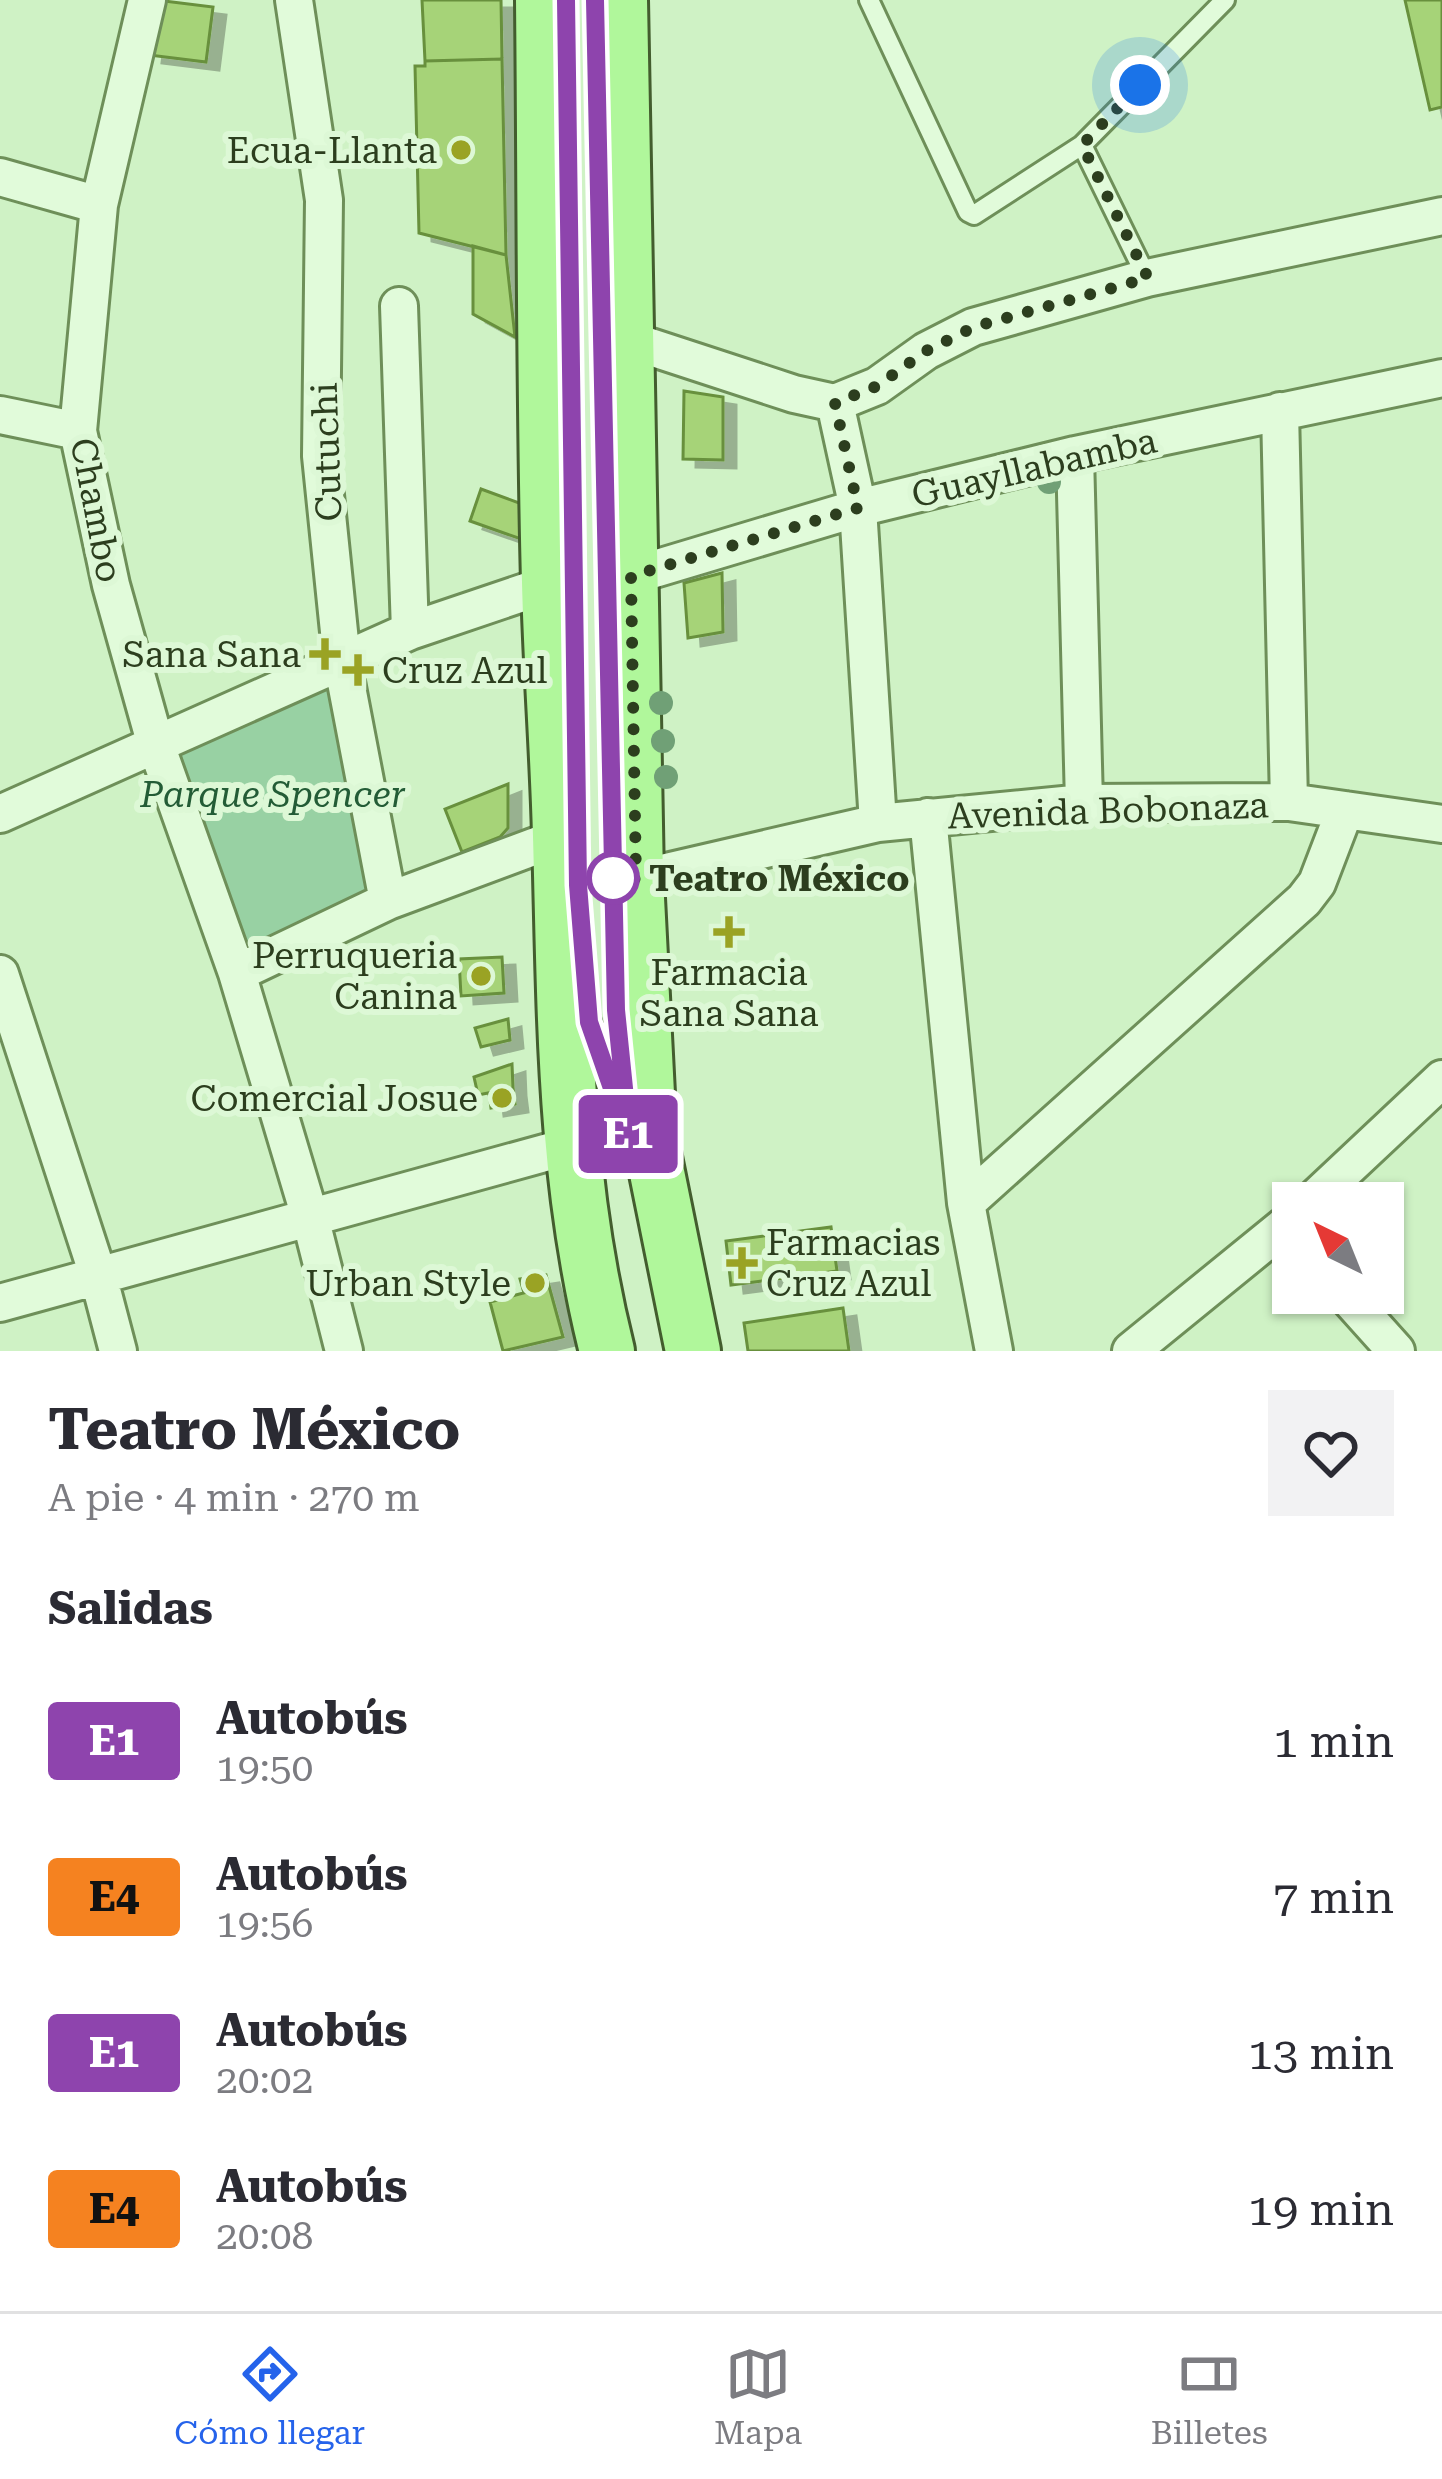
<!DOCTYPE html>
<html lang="es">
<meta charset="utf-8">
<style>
body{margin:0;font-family:"Roboto Serif",serif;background:#f2f2f3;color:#2b2b33;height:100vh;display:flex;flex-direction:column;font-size:45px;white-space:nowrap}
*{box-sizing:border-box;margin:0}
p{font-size:39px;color:#7c7c81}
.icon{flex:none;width:66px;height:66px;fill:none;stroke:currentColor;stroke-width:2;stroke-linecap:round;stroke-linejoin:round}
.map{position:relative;height:1351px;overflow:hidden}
.side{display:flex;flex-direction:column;background:#fff;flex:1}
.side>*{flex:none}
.badge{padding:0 24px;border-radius:9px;font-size:42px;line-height:78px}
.needle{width:78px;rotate:317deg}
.controls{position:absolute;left:1272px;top:1182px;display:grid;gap:24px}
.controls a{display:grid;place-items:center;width:132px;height:132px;border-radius:0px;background:#fff;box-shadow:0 3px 9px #0004;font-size:60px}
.you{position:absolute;width:60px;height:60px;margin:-30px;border:9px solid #fff;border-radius:50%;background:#1a73e8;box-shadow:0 0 0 18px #1a73e833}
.map>.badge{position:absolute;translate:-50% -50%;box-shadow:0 0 0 6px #fff}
h2{padding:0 48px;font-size:45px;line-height:108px}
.round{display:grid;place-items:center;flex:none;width:126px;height:126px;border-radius:0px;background:#f2f2f3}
.head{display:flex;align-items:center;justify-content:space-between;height:204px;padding:0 48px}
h1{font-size:57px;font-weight:700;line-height:90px}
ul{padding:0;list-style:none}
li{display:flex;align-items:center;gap:36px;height:156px;padding:0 48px}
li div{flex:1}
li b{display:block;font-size:45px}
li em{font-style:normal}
li .badge{min-width:132px;font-weight:700;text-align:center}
.tab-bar{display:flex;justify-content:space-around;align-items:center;height:168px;border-top:3px solid #e1e1e2;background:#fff;font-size:33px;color:#7c7c81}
.tab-bar a{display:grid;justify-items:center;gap:6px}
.tab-bar .active{color:#2563eb}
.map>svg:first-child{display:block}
.green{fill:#98d1a3}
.building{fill:#a6d378;stroke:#68903d;stroke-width:3;filter:url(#shadow)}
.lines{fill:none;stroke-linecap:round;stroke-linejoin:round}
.service-casing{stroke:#6e8f59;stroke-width:24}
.minor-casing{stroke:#6e8f59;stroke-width:42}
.primary-casing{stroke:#435d2e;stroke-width:60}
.service{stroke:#e1fbda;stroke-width:18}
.minor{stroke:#e1fbda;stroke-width:36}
.primary{stroke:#b0f79b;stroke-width:54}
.tree{fill:#70a076}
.line-casing{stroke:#fff;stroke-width:27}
.line{stroke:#8e44ad;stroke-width:18}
.walk{stroke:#2c3e1e;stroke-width:12;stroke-dasharray:0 21.6}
.poi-dot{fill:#9aa324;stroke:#ddf8d6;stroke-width:4.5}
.stop-dot{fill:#fff;stroke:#8e44ad;stroke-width:6}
.labels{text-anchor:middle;stroke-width:12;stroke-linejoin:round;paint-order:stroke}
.poi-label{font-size:36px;fill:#2c3e1e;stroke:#ddf8d6;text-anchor:end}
.street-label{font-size:36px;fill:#2c3e1e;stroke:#ddf8d6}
.park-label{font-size:36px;font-style:italic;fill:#235c36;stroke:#ddf8d6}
.stop-label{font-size:36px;font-weight:bold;fill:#2c3e1e;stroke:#ddf8d6;text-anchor:start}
</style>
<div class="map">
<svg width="1442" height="1351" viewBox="0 0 1442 1351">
<defs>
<filter id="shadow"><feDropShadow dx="13" dy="8" stdDeviation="0" flood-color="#0004"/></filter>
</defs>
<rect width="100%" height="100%" fill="#cff2c5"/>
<!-- green -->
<path class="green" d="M 342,661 L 388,901 L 237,973 L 155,742 Z"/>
<!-- building -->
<path class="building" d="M 156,0 L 213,7 L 206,62 L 149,55 Z
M 422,0 L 501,0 L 502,59 L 425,61 Z
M 1405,0 L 1442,0 L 1442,107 L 1430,110 Z
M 502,59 L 506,255 L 419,233 L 415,66 L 425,66 L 425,61 Z
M 473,246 L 506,255 L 515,337 L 473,314 Z
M 684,391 L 723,397 L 723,460 L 683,459 Z
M 481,489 L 522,504 L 521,539 L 470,521 Z
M 722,573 L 723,632 L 688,638 L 684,583 Z
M 508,784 L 508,828 L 500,837 L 462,852 L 445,809 Z
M 502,957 L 504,993 L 461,996 L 459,959 Z
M 508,1019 L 510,1040 L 481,1047 L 475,1028 Z
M 512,1064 L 513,1088 L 478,1095 L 474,1077 Z
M 513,1088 L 515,1104 L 491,1108 L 489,1093 Z
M 831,1227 L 837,1271 L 731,1285 L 726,1241 Z
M 546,1275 L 549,1286 L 524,1293 L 520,1279 Z
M 549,1286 L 563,1337 L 503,1351 L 490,1302 Z
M 843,1308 L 849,1351 L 748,1351 L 744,1323 Z"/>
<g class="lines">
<defs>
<path id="service" d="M 869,0 L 968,212 L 974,215 L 1082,145 L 1225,0
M 1082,145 L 1147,278
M 588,1012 L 628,1134"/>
<path id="minor" d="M 147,0 L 99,205 L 78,431 L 111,585 L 155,742 L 237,973 L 310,1217 L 344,1351
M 294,0 L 324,200 L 321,456 L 342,661 L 388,901
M 0,177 L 99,205
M 399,306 L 410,631
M 626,339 L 794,394 L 835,403
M 835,403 L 877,386 L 926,351 L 973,327 L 1147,278 L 1442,216
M 835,403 L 858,508 L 878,823
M 1280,411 L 1289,802
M 0,415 L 78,431
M 1075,455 L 1084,803
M 631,576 L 858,508 L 1075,455 L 1442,378
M 0,814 L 410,631 L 549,584
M 928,817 L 966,1203 L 994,1351
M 636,879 L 878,823 L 1084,803 L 1289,802 L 1442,824
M 237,973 L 388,901 L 560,837
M 0,974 L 98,1275 L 118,1351
M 966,1203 L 1304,900 L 1317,883 L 1345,810
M 1310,1203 L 1442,1079
M 1344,1293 L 1396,1351
M 0,1303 L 570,1146
M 1131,1351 L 1293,1219"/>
<path id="primary" d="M 543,0 C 545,194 544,388 549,582 C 551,667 558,752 560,836 C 565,1013 563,1177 607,1351
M 620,0 L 636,879 L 649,1133 L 693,1351"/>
</defs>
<!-- service casing -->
<use href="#service" class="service-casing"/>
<!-- minor casing -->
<use href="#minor" class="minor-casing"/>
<!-- primary casing -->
<use href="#primary" class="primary-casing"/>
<!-- service -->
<use href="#service" class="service"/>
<!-- minor -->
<use href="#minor" class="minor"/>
<!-- primary -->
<use href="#primary" class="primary"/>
</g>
<!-- trees -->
<g class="tree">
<circle cx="1049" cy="482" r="12"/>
<circle cx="661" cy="703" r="12"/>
<circle cx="663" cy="741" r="12"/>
<circle cx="666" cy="777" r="12"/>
</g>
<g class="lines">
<defs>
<path id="line" d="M 566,0 L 578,885 L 589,1022 L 629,1137 L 616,1010 L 595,0"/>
</defs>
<!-- line casing -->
<use href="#line" class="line-casing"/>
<!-- line -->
<use href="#line" class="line"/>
<!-- walk -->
<path class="walk" d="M 613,878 L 636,879 L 631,576 L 858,508 L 835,403 L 877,386 L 926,351 L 974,327 L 1148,278 L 1082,145 L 1140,85"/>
</g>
<!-- markers -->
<g class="poi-dot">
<circle cx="461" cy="150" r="12"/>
<path d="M319 636h12v12h12v12h-12v12h-12v-12h-12v-12h12z"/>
<path d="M352 652h12v12h12v12h-12v12h-12v-12h-12v-12h12z"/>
<path d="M723 914h12v12h12v12h-12v12h-12v-12h-12v-12h12z"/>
<circle cx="481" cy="976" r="12"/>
<circle cx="502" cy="1098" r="12"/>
<path d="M736 1245h12v12h12v12h-12v12h-12v-12h-12v-12h12z"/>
<circle cx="535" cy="1283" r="12"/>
</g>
<circle class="stop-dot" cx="613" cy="878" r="24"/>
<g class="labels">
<!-- poi labels -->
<g class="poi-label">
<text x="437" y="163">Ecua-Llanta</text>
<text x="301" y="667">Sana Sana</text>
<text x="382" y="683" text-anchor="start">Cruz Azul</text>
<text x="457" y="968">Perruqueria<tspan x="457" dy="41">Canina</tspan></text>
<text x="729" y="985" text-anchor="middle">Farmacia<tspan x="729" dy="41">Sana Sana</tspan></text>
<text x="478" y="1111">Comercial Josue</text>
<text x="766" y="1255" text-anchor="start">Farmacias<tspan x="766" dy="41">Cruz Azul</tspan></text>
<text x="511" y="1296">Urban Style</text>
</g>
<!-- street labels -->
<g class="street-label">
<text transform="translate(326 452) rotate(-92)" y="13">Cutuchi</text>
<text transform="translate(1034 467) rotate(-13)" y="13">Guayllabamba</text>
<text transform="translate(97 510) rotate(79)" y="13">Chambo</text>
<text transform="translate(1108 810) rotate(-2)" y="13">Avenida Bobonaza</text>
</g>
<!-- park labels -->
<g class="park-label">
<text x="273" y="807">Parque Spencer</text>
</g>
<!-- stop labels -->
<g class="stop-label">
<text x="649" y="891">Teatro México</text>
</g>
</g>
</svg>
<div class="controls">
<a><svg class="needle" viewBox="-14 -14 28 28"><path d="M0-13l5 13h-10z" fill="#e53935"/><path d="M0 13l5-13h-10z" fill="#7c7c81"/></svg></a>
</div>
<div class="you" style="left:1140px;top:85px"></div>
<b class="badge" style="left:628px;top:1134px;background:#8e44ad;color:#fff">E1</b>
</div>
<section class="side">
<div class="head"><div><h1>Teatro México</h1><p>A pie · 4 min · 270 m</p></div><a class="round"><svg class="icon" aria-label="heart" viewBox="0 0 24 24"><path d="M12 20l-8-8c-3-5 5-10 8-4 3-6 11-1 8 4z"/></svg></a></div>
<h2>Salidas</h2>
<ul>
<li><span class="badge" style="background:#8e44ad;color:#fff">E1</span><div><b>Autobús</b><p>19:50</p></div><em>1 min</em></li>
<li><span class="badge" style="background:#f58220;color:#111">E4</span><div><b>Autobús</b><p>19:56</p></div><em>7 min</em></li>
<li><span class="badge" style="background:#8e44ad;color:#fff">E1</span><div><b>Autobús</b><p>20:02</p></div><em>13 min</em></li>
<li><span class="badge" style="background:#f58220;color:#111">E4</span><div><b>Autobús</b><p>20:08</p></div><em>19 min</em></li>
</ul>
</section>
<nav class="tab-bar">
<a class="active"><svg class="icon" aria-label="directions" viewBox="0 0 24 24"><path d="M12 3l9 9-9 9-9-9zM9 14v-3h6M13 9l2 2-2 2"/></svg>Cómo llegar</a>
<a><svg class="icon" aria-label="map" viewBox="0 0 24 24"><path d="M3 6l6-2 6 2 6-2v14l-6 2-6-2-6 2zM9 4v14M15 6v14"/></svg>Mapa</a>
<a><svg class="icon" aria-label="tickets" viewBox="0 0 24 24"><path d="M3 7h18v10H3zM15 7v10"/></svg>Billetes</a>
</nav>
